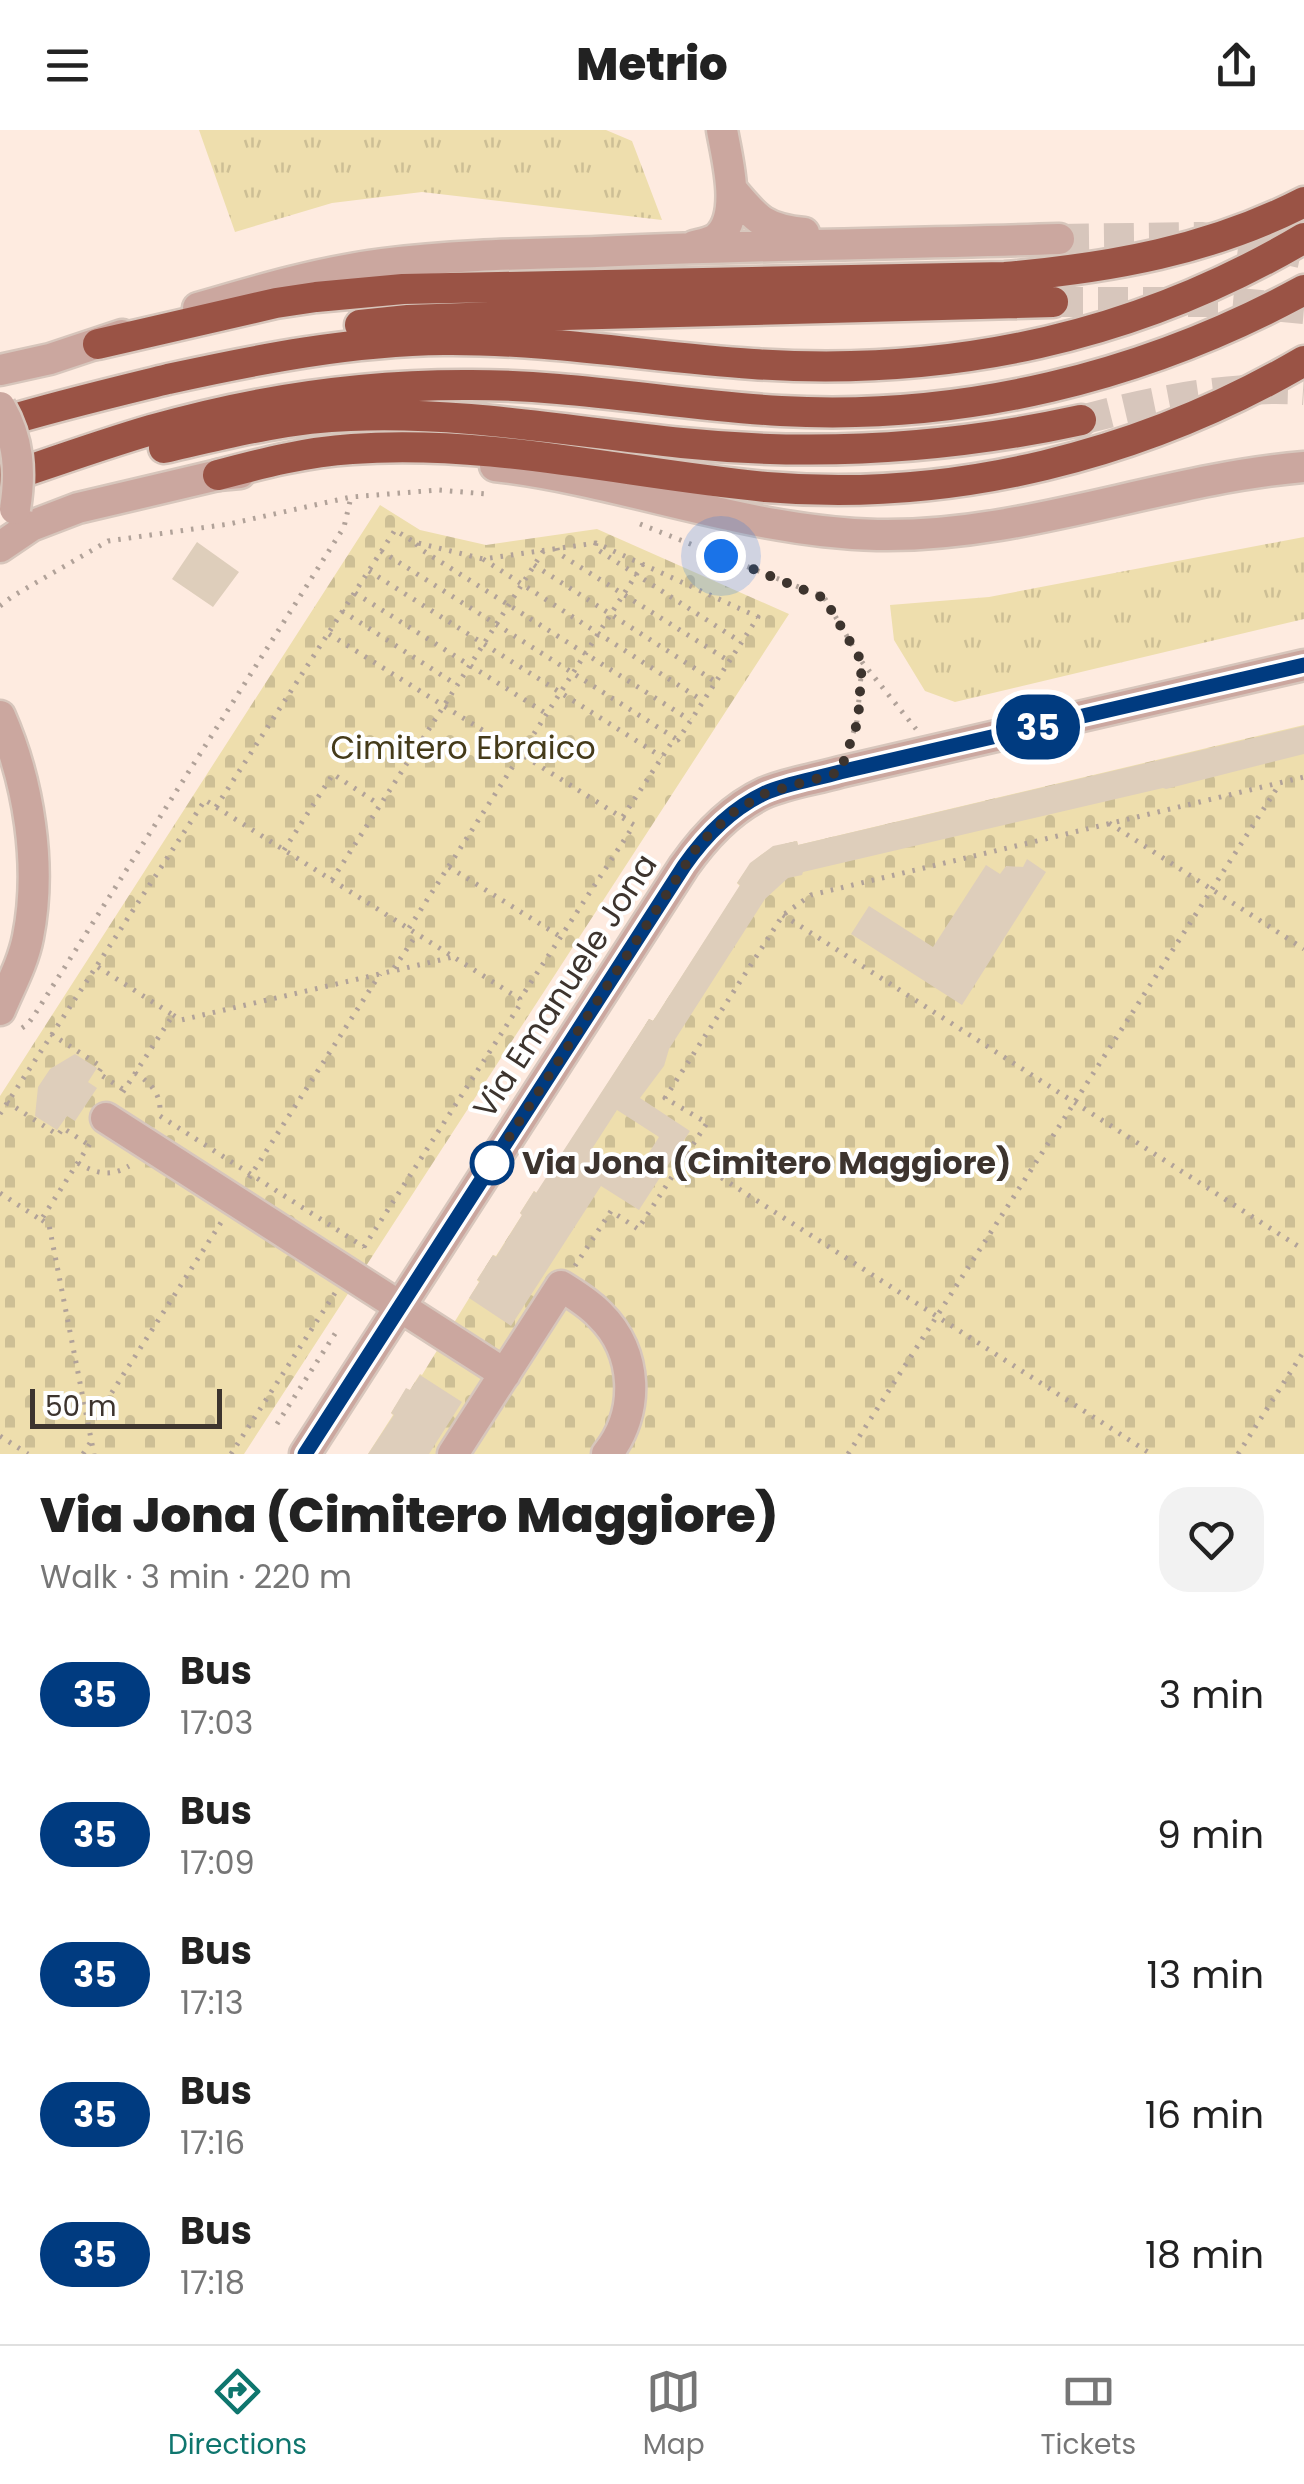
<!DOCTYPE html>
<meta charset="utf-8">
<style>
body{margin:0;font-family:Poppins,sans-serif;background:#f2f2f2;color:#222;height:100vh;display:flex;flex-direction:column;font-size:38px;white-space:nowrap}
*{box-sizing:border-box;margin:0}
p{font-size:32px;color:#767676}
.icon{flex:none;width:55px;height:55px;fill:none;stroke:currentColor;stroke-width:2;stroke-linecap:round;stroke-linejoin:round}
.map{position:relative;height:1324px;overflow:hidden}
.side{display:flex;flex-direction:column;background:#fff;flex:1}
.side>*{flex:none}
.badge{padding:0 20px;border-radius:32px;font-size:35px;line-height:65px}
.scale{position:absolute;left:30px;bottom:25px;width:192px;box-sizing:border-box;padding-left:10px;border:5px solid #3d342e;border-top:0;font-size:28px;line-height:35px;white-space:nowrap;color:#3d342e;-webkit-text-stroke:8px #fff;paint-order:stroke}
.you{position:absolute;width:50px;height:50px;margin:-25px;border:8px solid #fff;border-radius:50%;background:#1a73e8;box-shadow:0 0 0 15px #1a73e833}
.map>.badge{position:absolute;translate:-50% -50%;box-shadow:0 0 0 5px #fff}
.round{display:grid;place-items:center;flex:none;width:105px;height:105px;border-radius:30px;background:#f2f2f2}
.summary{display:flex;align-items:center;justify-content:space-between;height:170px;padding:0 40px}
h1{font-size:48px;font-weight:800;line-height:75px}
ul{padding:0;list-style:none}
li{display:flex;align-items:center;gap:30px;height:140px;padding:0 40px}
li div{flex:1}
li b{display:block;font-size:38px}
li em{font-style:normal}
li .badge{min-width:110px;font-weight:700;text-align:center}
header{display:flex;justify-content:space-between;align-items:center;height:130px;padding:0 40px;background:#fff;font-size:45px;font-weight:800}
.dock{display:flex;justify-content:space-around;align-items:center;height:140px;border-top:2px solid #e0e0e0;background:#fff;font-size:28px;color:#767676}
.dock a{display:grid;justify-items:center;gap:5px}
.dock .selected{color:#0f766e}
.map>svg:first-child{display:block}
.grass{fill:url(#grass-tufts)}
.cemetery{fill:url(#cemetery-stones)}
.building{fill:#decebb;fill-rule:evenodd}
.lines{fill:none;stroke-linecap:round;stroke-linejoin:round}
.minor-tunnel{stroke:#d7c6bc;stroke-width:30;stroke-dasharray:30 15;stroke-linecap:butt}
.highway-tunnel{stroke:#d7c6bc;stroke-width:30;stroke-dasharray:30 15;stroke-linecap:butt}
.minor-casing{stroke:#d7c6bc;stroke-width:35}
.highway-casing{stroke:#d7c6bc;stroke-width:35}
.path{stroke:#b1a299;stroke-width:5;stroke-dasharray:2.5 8;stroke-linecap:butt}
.minor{stroke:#cba79f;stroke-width:30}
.highway{stroke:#9a5345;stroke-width:30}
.minor-bridge-casing{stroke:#d7c6bc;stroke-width:35;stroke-linecap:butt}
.minor-bridge{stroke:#cba79f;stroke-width:30}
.line-casing{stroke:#fff;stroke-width:22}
.line{stroke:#003b80;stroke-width:15}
.walk{stroke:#3d342e;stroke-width:10;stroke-dasharray:0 18}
.stop-dot{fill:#fff;stroke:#003b80;stroke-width:5}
.labels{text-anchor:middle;stroke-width:8;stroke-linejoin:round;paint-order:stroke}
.park-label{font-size:32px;fill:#453b1a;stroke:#fff}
.street-label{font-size:32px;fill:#3d342e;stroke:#fff}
.stop-label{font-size:32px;font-weight:bold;fill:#3d342e;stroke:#fff;text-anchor:start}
</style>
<header><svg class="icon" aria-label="menu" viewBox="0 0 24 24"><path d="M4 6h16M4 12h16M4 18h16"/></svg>Metrio<svg class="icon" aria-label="share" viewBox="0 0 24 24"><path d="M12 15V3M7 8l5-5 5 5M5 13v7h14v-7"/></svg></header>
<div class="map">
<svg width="1304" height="1324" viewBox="0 0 1304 1324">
<defs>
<pattern id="grass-tufts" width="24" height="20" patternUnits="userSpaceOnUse" patternTransform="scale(2.5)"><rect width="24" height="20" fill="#eedead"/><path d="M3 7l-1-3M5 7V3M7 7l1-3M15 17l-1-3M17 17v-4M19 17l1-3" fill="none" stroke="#cdbf95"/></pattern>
<pattern id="cemetery-stones" width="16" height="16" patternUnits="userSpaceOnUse" patternTransform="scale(2.5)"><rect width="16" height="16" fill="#eedead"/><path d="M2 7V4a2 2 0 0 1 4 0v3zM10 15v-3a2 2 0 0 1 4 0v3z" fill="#cdbf95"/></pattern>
</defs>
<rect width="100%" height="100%" fill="#feebe0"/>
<!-- grass -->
<path class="grass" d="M 199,0 L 606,0 L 632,11 L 662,90 L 422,62 L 332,73 L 235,102 Z
M 1304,407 L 1304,489 L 955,572 L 925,561 L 894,510 L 890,475 L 989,467 Z"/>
<!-- cemetery -->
<path class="cemetery" d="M 380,375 L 420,400 L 486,415 L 597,399 L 789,484 L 244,1324 L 0,1324 L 0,966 Z
M 1304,595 L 1304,1324 L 368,1324 L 393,1285 L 391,1283 L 406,1259 L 410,1260 L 420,1244 L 422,1245 L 479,1152 L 477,1150 L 493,1125 L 496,1126 L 522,1085 L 520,1083 L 534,1061 L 537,1063 L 649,889 L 653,891 L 740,756 L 737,753 C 754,727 766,717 797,711 L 798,715 Z"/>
<!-- building -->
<path class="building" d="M 197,412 L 239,442 L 213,477 L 172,449 Z
M 1304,596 L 1304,624 L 1166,659 L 1163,658 L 803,742 L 802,745 L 788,748 L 765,769 L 669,919 L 664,936 L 640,968 L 690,1001 L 639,1080 L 601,1056 L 511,1196 L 469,1168 L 480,1151 L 477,1150 L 493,1125 L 496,1127 L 522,1085 L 520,1083 L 534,1061 L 536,1063 L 649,889 L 653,891 L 740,755 L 737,753 L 750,733 L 773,716 L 797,711 L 798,715 ZM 617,980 L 659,1007 L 632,1049 L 590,1022 Z
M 1027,729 L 1046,742 L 962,875 L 851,804 L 869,776 L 933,817 L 986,735 L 1000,744 L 1006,736 L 1023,737 Z
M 75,924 L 97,938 L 88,952 L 97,958 L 75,991 L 67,986 L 57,1000 L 35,986 L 38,957 L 50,939 Z
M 420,1245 L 462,1272 L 429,1324 L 368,1324 L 394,1285 L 391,1283 L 406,1258 L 410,1260 Z"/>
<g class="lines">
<!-- minor-tunnel -->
<path class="minor-tunnel" d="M 1059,109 L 1201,107 L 1260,114 L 1301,123"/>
<!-- highway-tunnel -->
<path class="highway-tunnel" d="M 1053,172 L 1228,172 L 1304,179
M 1081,290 C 1154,271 1228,255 1304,260"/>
<defs>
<path id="minor" d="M 733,61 C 757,90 765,99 804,103
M 694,116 C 702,114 710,113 717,108 C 743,86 727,29 722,0
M 198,178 C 259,160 320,142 383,134 C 453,125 525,124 596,122 C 750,115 905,114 1059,109
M 0,240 L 50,229 L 122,205
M 495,336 C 624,351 746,402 877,405 C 1023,408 1160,349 1304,337
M 0,417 L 31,396 L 78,378 L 218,345 L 240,343
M 0,586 C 29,652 42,736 28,807 C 23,833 10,856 0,880
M 106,988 L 505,1244
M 305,1324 L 684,736 C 705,706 730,679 764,663 C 787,653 816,649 840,642 L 1304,535
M 453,1324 L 561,1156 C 575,1165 589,1173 600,1185 C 638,1222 640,1283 607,1324"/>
<path id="highway" d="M 360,195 L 408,190 L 525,186 L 1053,172
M 98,214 L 276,173 L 316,167 L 403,159 L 1005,147 C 1109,138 1211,120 1304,72
M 0,293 C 56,276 111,263 168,249 C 259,229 351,211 444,210 C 548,209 650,227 753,234 C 948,247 1135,208 1304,108
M 164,318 C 225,304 286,288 350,286 C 462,281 571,302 682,313 C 818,327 948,319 1081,290
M 218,345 C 263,333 306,322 352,319 C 491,309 628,344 766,357 C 953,373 1143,325 1304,231
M 0,350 C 50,333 100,315 151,300 C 252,271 359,255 464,255 C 570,254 675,275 781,281 C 963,291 1144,247 1304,160"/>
</defs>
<!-- minor casing -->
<use href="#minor" class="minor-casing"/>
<!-- highway casing -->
<use href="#highway" class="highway-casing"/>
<!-- path -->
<path class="path" d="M 640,394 L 824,467 L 862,532 L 916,599
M 596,413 L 595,418 L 741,512
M 416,414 L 422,420 L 690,590
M 557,418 L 558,423 L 729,531
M 381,421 L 678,610
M 483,429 L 703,571
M 534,435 L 716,552
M 369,441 L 662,627
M 355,463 L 547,584
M 0,476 L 13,466 L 108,411 L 229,394 L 351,367 L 438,360 L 487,364
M 342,481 L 457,555
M 329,504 L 634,695 L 520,869
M 850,613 L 857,591 L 862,535
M 216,677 L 395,400 L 414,412 L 483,429 L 596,413 L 758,487 L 678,610 L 672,612 L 622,688
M 1109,693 L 1304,819
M 284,720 L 333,644 L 380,675
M 449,737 L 561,807
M 332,750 L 544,420
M 783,785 L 1304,1120
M 409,798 L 643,434
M 98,837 L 173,885 L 121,965
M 394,838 L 417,804
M 173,885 L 181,890 L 453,827
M 22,898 L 28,894 L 35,884 L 344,397 L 351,367
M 51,904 L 102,937 L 98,943 L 124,960
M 135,943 C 152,954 161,964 160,984
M 7,972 L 58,1005 L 63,998 L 89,1015
M 0,984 L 205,670 L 520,869 L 521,873 L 362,1120
M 160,986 L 364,1117
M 686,1025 L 1151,1324
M 78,1033 C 96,1044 111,1047 129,1036
M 249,1048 L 380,844
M 0,1063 L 41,1090 L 91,1012
M 42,1090 L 49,1095 L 94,1324
M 575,1136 L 611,1081 L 638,1099 L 707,993 L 665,968 L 783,785 L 811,765 L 1304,647
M 277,1294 L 338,1199
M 89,1298 L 222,1091
M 0,1306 L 28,1324
M 83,1324 L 92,1310
M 231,1324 L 335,1163
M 848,1324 L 1279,655
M 1238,1324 L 1304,1221"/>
<!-- minor -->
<use href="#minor" class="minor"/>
<!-- highway -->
<use href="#highway" class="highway"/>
<defs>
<path id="minor-bridge" d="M 0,277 C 19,310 21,342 15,379"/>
</defs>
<!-- minor-bridge casing -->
<use href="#minor-bridge" class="minor-bridge-casing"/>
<!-- minor-bridge -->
<use href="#minor-bridge" class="minor-bridge"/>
</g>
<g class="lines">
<defs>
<path id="line" d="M 305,1324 L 684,736 C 705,706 731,679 765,663 C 787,653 816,649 840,642 L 1304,535"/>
</defs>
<!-- line casing -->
<use href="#line" class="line-casing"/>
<!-- line -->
<use href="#line" class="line"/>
<!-- walk -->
<path class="walk" d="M 492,1033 L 491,1035 L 699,714 L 735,681 L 766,663 L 840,642 L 858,591 L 862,532 L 824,468 L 721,426"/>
</g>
<!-- markers -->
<circle class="stop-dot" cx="492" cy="1033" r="20"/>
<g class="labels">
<!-- park labels -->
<g class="park-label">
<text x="463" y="629">Cimitero Ebraico</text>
</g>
<!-- street labels -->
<g class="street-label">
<text transform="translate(565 856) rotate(-57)" y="11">Via Emanuele Jona</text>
</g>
<!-- stop labels -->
<g class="stop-label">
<text x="522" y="1044">Via Jona (Cimitero Maggiore)</text>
</g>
</g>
</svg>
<div class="scale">50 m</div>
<div class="you" style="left:721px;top:426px"></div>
<b class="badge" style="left:1038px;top:597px;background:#003b80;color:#fff">35</b>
</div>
<section class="side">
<div class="summary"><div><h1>Via Jona (Cimitero Maggiore)</h1><p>Walk · 3 min · 220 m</p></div><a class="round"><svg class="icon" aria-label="heart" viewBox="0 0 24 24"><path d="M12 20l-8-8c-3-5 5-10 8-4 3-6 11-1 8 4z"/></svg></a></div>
<ul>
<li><span class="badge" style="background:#003b80;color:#fff">35</span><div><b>Bus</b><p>17:03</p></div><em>3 min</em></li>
<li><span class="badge" style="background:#003b80;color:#fff">35</span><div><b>Bus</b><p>17:09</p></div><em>9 min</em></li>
<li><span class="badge" style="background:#003b80;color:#fff">35</span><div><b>Bus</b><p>17:13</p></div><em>13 min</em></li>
<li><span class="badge" style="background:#003b80;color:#fff">35</span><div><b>Bus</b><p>17:16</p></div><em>16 min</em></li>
<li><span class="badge" style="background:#003b80;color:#fff">35</span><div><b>Bus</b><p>17:18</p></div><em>18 min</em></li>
</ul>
</section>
<nav class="dock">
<a class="selected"><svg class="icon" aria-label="directions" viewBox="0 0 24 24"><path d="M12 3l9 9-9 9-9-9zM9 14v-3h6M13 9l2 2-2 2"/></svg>Directions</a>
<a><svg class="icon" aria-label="map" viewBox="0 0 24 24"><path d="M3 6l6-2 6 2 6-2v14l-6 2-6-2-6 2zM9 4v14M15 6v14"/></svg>Map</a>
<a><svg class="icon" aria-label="tickets" viewBox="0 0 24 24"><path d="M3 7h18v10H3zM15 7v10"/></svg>Tickets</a>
</nav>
